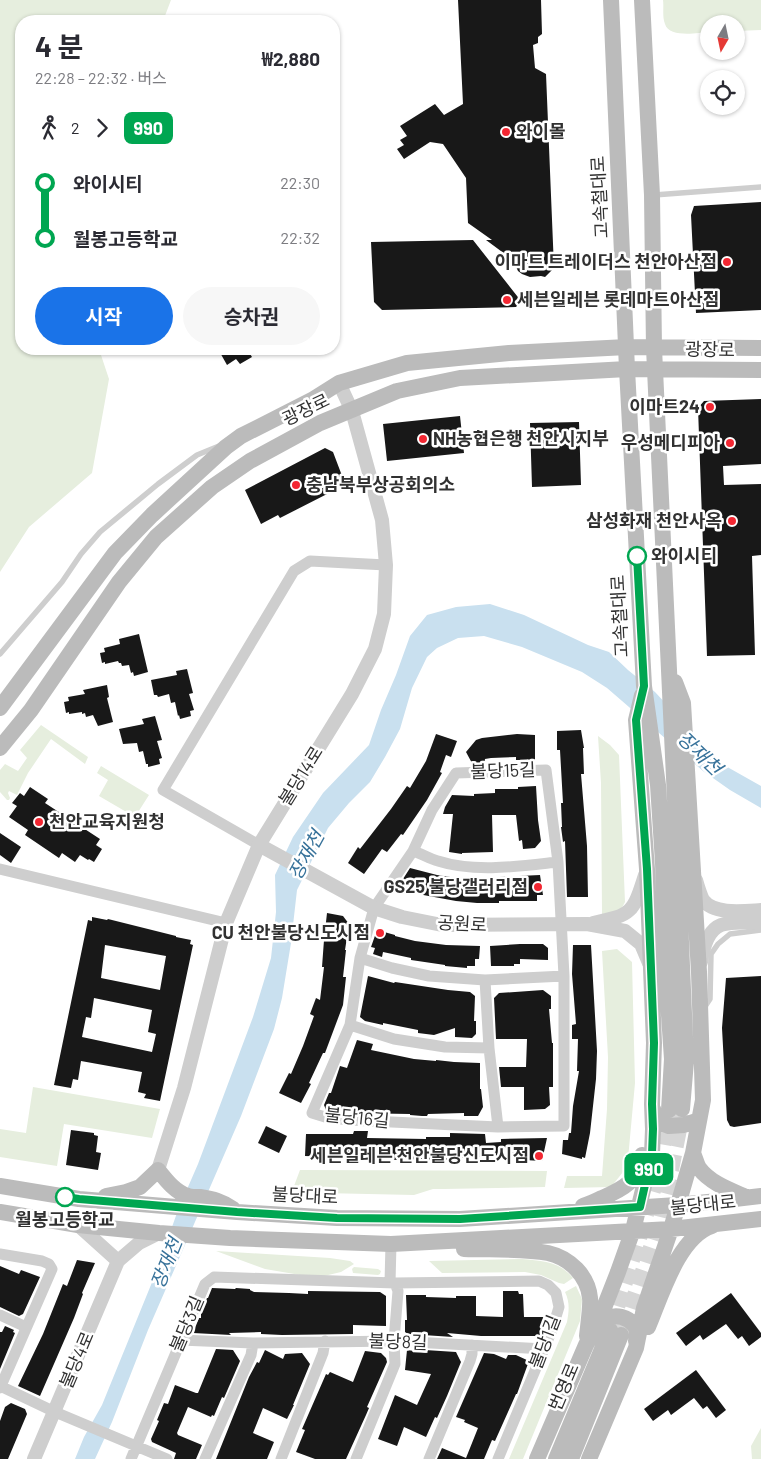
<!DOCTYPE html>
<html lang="ko">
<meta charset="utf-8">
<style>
body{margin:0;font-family:Barlow,"Noto Sans KR",sans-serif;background:#f7f7f7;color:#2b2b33;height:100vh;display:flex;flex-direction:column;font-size:19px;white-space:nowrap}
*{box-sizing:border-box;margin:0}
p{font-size:16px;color:#7c7c81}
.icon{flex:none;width:28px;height:28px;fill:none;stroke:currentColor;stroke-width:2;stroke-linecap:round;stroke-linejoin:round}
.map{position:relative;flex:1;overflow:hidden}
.details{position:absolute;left:15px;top:15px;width:325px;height:340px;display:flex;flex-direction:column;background:#fff;border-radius:20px;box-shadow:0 1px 4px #0004}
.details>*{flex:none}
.badge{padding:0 10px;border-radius:8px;font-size:18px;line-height:32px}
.needle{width:32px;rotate:189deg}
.controls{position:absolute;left:700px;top:15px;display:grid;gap:10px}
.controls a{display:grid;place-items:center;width:45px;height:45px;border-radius:50%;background:#fff;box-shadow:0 1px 4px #0004;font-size:25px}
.map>.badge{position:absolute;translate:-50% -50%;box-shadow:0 0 0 2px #fff}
.legs{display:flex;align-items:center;gap:8px;height:55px;padding:0 20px;font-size:16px}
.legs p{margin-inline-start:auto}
.summary{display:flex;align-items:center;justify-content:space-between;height:85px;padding:0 20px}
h1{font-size:28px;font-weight:700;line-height:38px}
.button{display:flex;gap:10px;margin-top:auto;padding:10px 20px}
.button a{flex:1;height:58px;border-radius:30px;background:#1a73e8;color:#fff;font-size:20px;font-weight:700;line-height:58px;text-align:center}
.button a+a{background:#f7f7f7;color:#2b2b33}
ul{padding:0 20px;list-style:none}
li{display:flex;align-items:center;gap:18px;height:55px;font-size:19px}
li i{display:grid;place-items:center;width:8px;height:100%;margin:0 6px;background:currentColor}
li i::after{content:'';width:12px;height:12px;margin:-6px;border:4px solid;border-radius:50%;background:#fff}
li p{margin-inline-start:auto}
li:first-child i{background:linear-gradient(#0000 50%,currentColor 0)}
li:last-child i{background:linear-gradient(currentColor 50%,#0000 0)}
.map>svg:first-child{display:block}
.green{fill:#e6eede}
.water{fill:#c9e0ef}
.building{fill:#181818;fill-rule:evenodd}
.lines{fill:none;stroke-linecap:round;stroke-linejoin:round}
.secondary-tunnel{stroke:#d6d6d6;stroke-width:16;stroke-dasharray:16 8;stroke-linecap:butt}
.service{stroke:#cecece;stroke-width:5.5}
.minor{stroke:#cecece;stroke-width:11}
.tertiary{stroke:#cecece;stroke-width:14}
.secondary{stroke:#bbb;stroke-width:16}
.line-1-casing{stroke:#fff;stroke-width:11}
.line-1{stroke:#00a651;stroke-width:8}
.poi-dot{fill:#f32732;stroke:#fff;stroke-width:2}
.stop-1-dot{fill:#fff;stroke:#00a651;stroke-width:2.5}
.labels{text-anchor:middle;stroke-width:5;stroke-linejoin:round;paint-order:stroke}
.poi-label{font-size:18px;font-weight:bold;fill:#313131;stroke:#fff;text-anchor:end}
.street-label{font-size:18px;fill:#313131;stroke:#fff}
.stop-label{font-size:18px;font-weight:bold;fill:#313131;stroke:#fff;text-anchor:start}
.water-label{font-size:19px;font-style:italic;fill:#37729a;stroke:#fff}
</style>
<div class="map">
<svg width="761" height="1459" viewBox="0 0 761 1459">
<rect width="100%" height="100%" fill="#fff"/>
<!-- green -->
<path class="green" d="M 0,0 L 171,0 L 163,21 L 21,21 L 21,349 L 99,349 L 109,379 L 92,473 L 29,527 L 0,572 Z
M 663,0 L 761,0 L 761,30 L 736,31 L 736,24 L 709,24 L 709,32 C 697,33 669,38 665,24 C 662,17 664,7 663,0 Z
M 41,725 L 88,757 L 85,764 L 51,739 L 28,773 L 17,795 L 9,791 L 8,793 L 10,798 L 9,800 L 7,800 L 0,792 L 0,770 L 5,764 L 18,771 L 27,758 L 20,750 Z
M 598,736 L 610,745 L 619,755 L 625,902 C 620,913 613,913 602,914 L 601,783 Z
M 101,766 L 149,795 L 135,817 L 99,796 L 108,780 L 97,773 Z
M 617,949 L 632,962 L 635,1083 L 628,1159 L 623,1172 L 611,1187 L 564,1188 L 567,1176 L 602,1176 L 607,1109 L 608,1057 L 602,951 Z
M 33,1087 L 160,1109 L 152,1138 L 64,1124 L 57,1166 L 0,1157 L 0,1129 L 26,1133 Z
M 300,1170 L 547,1171 L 545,1187 L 444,1189 L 433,1189 L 414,1195 L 322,1193 L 295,1188 L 294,1186 Z
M 216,1251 L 330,1258 L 350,1261 L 354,1264 L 341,1272 L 324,1276 L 312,1277 L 265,1269 Z
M 522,1259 C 542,1261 559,1261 573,1278 L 564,1284 L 559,1283 L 541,1275 L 525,1272 L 442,1273 L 429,1261 Z
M 354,1267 L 378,1269 L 381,1271 L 380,1274 L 378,1275 L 353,1273 L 352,1269 Z
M 576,1286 L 582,1299 L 580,1321 L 523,1459 L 509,1459 L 567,1322 C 569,1311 570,1302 565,1292 Z
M 761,1428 L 761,1459 L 752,1459 L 751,1446 Z"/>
<!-- water -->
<path class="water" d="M 490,604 L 524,615 L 588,645 L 609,652 L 628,670 L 655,692 L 722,764 L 761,786 L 761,808 L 730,790 L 703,771 L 607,688 L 582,672 L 522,647 L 484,636 L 458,638 L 437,648 L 427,657 L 412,688 L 400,729 L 385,757 L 370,782 L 349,803 L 328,828 L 297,890 L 291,943 L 282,998 L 274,1029 L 241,1116 L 148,1330 L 112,1422 L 95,1459 L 75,1459 L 84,1437 L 102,1405 L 155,1275 L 178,1210 L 198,1164 L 253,1017 L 271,958 L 276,912 L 275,875 L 293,837 L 323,793 L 369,745 L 381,710 L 396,675 L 410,636 L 427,615 L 456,607 Z"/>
<!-- building -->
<path class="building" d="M 458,0 L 541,0 L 542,34 L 538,37 L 538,43 L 533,45 L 535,68 L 546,74 L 554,268 L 545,277 L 541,276 L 530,277 L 522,274 L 518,271 L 513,260 L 486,240 L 492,240 L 468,223 L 466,178 L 443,144 L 430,142 L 404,159 L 397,149 L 404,145 L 400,140 L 407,136 L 400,126 L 435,104 L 444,115 L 463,104 Z
M 761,202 L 761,310 L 696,313 L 691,215 L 694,206 Z
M 473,240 L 521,301 L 516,307 L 382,310 L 374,302 L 371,242 Z
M 218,349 L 247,349 L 252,357 L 240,364 L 236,359 L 227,365 Z
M 761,399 L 761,464 L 723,466 L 724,485 L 761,484 L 761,555 L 752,556 L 755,655 L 707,656 L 698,408 L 704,401 Z
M 460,416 L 464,453 L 387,461 L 383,424 Z
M 579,422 L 581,485 L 532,487 L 530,423 Z
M 325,448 L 333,452 L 344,481 L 329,488 L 331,492 L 280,518 L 278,515 L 261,524 L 245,490 Z
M 139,634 L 148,672 L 134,676 L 133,672 L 131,673 L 129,665 L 122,666 L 121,663 L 119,663 L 118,661 L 105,664 L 105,662 L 102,663 L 100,653 L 105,652 L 104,648 L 120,644 L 119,639 Z
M 187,669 L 193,693 L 189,694 L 194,710 L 190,711 L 191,716 L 180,719 L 179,715 L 178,716 L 175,702 L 171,703 L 169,694 L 158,697 L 157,695 L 154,695 L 151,680 L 177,675 L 176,671 Z
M 107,685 L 109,697 L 107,698 L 113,722 L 98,726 L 93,715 L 86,717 L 85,713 L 82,714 L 82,712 L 69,714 L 69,712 L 66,713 L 64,702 L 69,701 L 68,697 L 85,694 L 83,690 Z
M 155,716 L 162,740 L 157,741 L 162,758 L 159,759 L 160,764 L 148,767 L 148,764 L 146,764 L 143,751 L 139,752 L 137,743 L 123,744 L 119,729 L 144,724 L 142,719 Z
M 581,730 L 584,748 L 583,748 L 584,774 L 581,774 L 587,846 L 588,897 L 567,897 L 565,841 L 563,842 L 561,827 L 562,827 L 561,803 L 563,803 L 560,750 L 557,750 L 557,731 Z
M 436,734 L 457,741 L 451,757 L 446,755 L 440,772 L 442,773 L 427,800 L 403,835 L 401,834 L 387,852 L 382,849 L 364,874 L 348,863 L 358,847 L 360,849 L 391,809 L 407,786 L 410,788 L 426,761 Z
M 517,734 L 535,735 L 535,760 L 516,760 L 516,757 L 491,758 L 485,759 L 484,765 L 473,765 L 466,752 L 476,740 L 482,738 Z
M 536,786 L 538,820 L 541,841 L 535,848 L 523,849 L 522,840 L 519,841 L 516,815 L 492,815 L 493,852 L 462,853 L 462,854 L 449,852 L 453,814 L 443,814 L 445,807 L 452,795 L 474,796 L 474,794 L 495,793 L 495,789 L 518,789 L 518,787 Z
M 30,787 L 48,799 L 45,803 L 100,839 L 96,845 L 102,849 L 94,862 L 89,859 L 88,860 L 80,855 L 75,862 L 62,853 L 59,858 L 25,835 L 28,830 L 9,817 L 17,806 L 12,803 L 20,793 L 24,796 Z
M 0,833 L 21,847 L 11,863 L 0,855 Z
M 410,868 L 437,875 L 478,881 L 478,878 L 540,875 L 543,895 L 537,895 L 537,901 L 499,901 L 499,903 L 477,903 L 456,901 L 396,890 Z
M 327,913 L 343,916 L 349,924 L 345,950 L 346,950 L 343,977 L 346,977 L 343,1005 L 325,1053 L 323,1053 L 309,1083 L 311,1084 L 301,1103 L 279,1093 L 289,1073 L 291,1074 L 303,1046 L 314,1016 L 310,1014 L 316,998 L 320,1000 L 324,967 L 322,967 L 324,940 Z
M 92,917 L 107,920 L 108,919 L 176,936 L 176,937 L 191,940 L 190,944 L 193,945 L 160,1101 L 144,1098 L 146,1094 L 138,1092 L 142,1072 L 81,1061 L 78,1080 L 73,1079 L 71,1088 L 54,1085 L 88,920 L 92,921 ZM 105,945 L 166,956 L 160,990 L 101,978 ZM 94,998 L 152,1010 L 148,1032 L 156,1034 L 152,1052 L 82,1037 L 86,1017 L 91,1018 Z
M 377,930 L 395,935 L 395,936 L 415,941 L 446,945 L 480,946 L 479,959 L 475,959 L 475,966 L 467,966 L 467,968 L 445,966 L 445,965 L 411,960 L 411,958 L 383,952 L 382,957 L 373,954 L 375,948 L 371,947 Z
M 520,944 L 543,944 L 548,948 L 548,960 L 520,959 L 520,964 L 514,964 L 514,966 L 491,966 L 490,946 Z
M 573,945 L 591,945 L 597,1051 L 596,1079 L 590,1133 L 585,1158 L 582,1157 L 582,1159 L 562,1154 L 563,1140 L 568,1140 L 569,1133 L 571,1133 L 573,1106 L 579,1071 L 577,1071 L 578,1039 L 572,1039 L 572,1025 L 576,1024 L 572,974 Z
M 368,976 L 394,983 L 395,982 L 448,990 L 470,992 L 475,996 L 474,1021 L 476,1021 L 476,1034 L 472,1038 L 455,1037 L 455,1028 L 434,1035 L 418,1033 L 418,1030 L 383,1023 L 383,1025 L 365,1021 L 360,1017 Z
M 761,976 L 761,1123 L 734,1127 L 730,1126 L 727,1120 L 722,1028 L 726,978 Z
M 543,990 L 551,996 L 551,1009 L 549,1009 L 552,1043 L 553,1043 L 553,1087 L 549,1087 L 550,1105 L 545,1109 L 524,1110 L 524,1087 L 501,1087 L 499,1067 L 526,1067 L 527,1039 L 496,1039 L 494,998 L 499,993 Z
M 357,1040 L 373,1044 L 371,1050 L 414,1059 L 436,1061 L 436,1060 L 454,1062 L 480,1063 L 480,1089 L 481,1089 L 483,1107 L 478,1116 L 464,1116 L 464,1113 L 428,1114 L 427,1116 L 422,1116 L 410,1115 L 410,1114 L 350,1113 L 326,1110 L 324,1105 L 329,1093 L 331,1093 L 340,1066 L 347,1068 Z
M 266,1126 L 287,1136 L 279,1153 L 258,1143 Z
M 71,1130 L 94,1133 L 94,1135 L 98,1136 L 96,1152 L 101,1153 L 98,1170 L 66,1165 Z
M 354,1131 L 368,1131 L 367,1138 L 426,1139 L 426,1137 L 450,1137 L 450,1133 L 485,1134 L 486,1143 L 501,1142 L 501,1139 L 547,1138 L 542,1161 L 524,1160 L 524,1158 L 472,1157 L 472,1158 L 448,1158 L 448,1160 L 399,1159 L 399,1160 L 305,1156 L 306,1134 L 353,1134 Z
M 77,1260 L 95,1263 L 82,1293 L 83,1294 L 74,1318 L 40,1396 L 18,1386 L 43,1334 L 63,1284 L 67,1286 Z
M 0,1266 L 19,1274 L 21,1270 L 40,1277 L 23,1314 L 19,1316 L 0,1307 Z
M 212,1288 L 235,1289 L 236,1288 L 250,1289 L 250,1290 L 254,1292 L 289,1293 L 308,1294 L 308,1291 L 380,1292 L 386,1296 L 386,1326 L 353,1325 L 353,1334 L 282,1335 L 261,1334 L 261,1332 L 229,1333 L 231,1335 L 193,1333 L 199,1318 L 201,1318 L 201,1312 L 207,1298 L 208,1298 Z
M 503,1291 L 518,1291 L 519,1294 L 523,1294 L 524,1317 L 548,1317 L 541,1336 L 481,1336 L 447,1333 L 453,1337 L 408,1334 L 405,1332 L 405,1320 L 407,1320 L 406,1295 L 426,1295 L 426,1297 L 456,1298 L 456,1296 L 476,1296 L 476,1316 L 503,1317 Z
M 731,1293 L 761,1333 L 761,1337 L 749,1346 L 742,1336 L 738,1339 L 726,1324 L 703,1340 L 700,1335 L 686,1346 L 676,1333 Z
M 5,1326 L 14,1330 L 13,1332 L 15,1333 L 0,1369 L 0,1332 L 2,1332 Z
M 216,1349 L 233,1350 L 240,1361 L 224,1398 L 222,1397 L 214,1416 L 212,1415 L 211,1417 L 188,1407 L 177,1433 L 178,1435 L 202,1445 L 196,1459 L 174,1459 L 176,1453 L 152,1442 L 151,1439 L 159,1421 L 157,1420 L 164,1403 L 168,1404 L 175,1385 L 196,1393 L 198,1393 Z
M 265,1350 L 283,1359 L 285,1354 L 302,1353 L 310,1364 L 293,1405 L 294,1405 L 287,1419 L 263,1408 L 253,1433 L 274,1442 L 267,1459 L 216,1459 L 249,1377 L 257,1362 L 259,1363 Z
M 407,1350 L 428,1353 L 425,1350 L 456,1352 L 461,1362 L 447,1396 L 437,1418 L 435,1417 L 426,1437 L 404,1427 L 397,1446 L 378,1439 L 395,1395 L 417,1405 L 431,1374 L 405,1370 Z
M 365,1351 L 381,1353 L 386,1358 L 387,1362 L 367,1407 L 369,1408 L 366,1415 L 346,1459 L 315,1459 L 296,1452 L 305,1430 L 302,1429 L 326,1374 L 328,1375 L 330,1372 L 353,1382 Z
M 484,1353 L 494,1354 L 506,1359 L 508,1355 L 516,1355 L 529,1361 L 517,1394 L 516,1394 L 495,1441 L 492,1440 L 484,1459 L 437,1459 L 442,1448 L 466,1458 L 478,1428 L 464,1422 L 465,1420 L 456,1417 Z
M 696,1370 L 726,1410 L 716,1418 L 707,1406 L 703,1409 L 694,1398 L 671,1415 L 668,1410 L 653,1421 L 644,1409 Z
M 11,1403 L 25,1409 L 27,1414 L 8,1459 L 0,1459 L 0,1421 L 5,1407 Z"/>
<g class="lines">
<!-- secondary-tunnel -->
<path class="secondary-tunnel" d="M 610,1329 L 640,1235 L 658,1173 L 669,1112
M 623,1331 L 655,1236 L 670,1175 L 682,1114"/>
<!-- service -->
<path class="service" d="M 654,195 L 761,187
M 0,654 L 62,582 L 81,554 L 100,532 L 158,484 L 197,455 L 219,446
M 704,1008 L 710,999 L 711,954 L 718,944 L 730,934 L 761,930"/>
<!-- minor -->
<path class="minor" d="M 546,770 L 558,862 L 564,976 L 564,1126 L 498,1127 L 349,1120 L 325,1117 L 312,1113 L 350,1025 L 360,958 L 374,908 L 413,851 L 432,810 L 456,773 Z
M 259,845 L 163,790 L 294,571 L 310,561 L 386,565
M 413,851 C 422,854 430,859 438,861 C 475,873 521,866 558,862
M 0,869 L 226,923
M 360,958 L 392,968 L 429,976 L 485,980
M 350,1025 L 394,1039 L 445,1047 L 489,1048
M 498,1127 L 489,1048 L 485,980 L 564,976
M 0,1254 L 42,1261 L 49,1264 L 52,1269 L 0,1388
M 390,1283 L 391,1244
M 0,1315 L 26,1327
M 180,1340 L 253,1343 L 394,1341 L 544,1349
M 0,1386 L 55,1412 L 167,1459
M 131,1459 L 205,1284 L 214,1277 L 395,1283 L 539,1281 L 548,1285 L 556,1293 L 559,1307 L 552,1330 L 498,1459
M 205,1459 L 251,1355 L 253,1343
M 281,1459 L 323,1353 L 325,1341
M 356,1459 L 395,1364 L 394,1341 L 398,1291 L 395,1283
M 429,1459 L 470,1361 L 472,1354 L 472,1345"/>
<!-- tertiary -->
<path class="tertiary" d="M 259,845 L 374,908 L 402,917 L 442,925 L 587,924 L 625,931 L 641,944 L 649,963
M 696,880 C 698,887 700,894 703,900 C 714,915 744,911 761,910
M 593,923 C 632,915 633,913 645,875
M 701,962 C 703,949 708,930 721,925 C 729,922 752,922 761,922
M 158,1170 L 184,1088 L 226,923 L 259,845 L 352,694 L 375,649 L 384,614 L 386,565 L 382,520 L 352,411 L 339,383
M 78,1225 L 118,1261
M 34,1459 L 118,1261 L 139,1243 L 159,1233"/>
<!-- secondary -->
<path class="secondary" d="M 611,0 L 627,369 L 644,686 L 658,785 L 663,863 L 667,986 L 672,1059 L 669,1110
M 642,0 L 652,195 L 654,348 L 675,799 L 686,1061 L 682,1109
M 0,708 L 115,553 L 152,515 L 226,447 L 241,436 L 312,400 L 339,383 L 407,363 L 509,353 L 627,347 L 761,348
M 0,748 L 31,710 L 119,582 L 156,537 L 212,487 L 250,461 L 320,423 L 397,391 L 460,378 L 627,369 L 761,370
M 653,1109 L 657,1121 L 669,1126 L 684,1125 L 699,1120
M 693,1153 C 695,1157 696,1163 699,1168 C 710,1183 730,1190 746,1197
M 0,1186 L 79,1199 L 237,1212 L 337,1218 L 460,1219 L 677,1205 L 718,1201 L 761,1196
M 106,1196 L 126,1192 L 140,1187 L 158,1170 C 166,1180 175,1192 188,1196 C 191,1197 196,1197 200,1197 C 213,1199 222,1201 233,1209
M 583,1206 C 590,1204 596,1201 602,1198 C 623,1189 639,1181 642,1155
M 0,1212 L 78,1225 L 159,1233 L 230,1238 L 391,1244 L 671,1229 L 761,1219
M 464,1249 C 491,1250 523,1248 548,1253 C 570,1258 588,1276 590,1298 C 591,1306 588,1326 587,1336
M 648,1327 C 661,1297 678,1237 712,1226
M 595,1329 C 599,1325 603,1321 608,1318 C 616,1314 628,1317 634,1325 C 638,1329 637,1336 636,1341
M 537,1459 L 586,1345 L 600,1318 L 618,1272 L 633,1230 L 652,1154 L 653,1129 L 652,1104 L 654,1043 L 647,869 L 636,720 L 642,695
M 556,1459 L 610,1330
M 571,1459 L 621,1335
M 589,1459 L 636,1348 L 644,1308 L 671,1229 L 693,1153 L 703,1100 L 699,972 L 683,703 L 675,682"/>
</g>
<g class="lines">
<defs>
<path id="line-1" d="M 65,1197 L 79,1199 L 237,1212 L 337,1218 L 460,1219 L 640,1207 L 652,1154 L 653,1129 L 652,1104 L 654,1043 L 647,869 L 636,720 L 644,686 L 637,556"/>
</defs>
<!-- line-1 casing -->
<use href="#line-1" class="line-1-casing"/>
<!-- line-1 -->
<use href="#line-1" class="line-1"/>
</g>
<!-- markers -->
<g class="poi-dot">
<circle cx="506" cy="132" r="5"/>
<circle cx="727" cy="262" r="5"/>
<circle cx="507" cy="300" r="5"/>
<circle cx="710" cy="407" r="5"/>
<circle cx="423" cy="439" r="5"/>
<circle cx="730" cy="443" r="5"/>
<circle cx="296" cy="485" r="5"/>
<circle cx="732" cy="521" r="5"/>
<circle cx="39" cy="822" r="5"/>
<circle cx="538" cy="887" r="5"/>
<circle cx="380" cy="933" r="5"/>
<circle cx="539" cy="1156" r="5"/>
</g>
<g class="stop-1-dot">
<circle cx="637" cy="556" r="9"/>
<circle cx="65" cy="1197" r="9"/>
</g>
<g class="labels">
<!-- poi labels -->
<g class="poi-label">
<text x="516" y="138" text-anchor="start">와이몰</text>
<text x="717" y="268">이마트 트레이더스 천안아산점</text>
<text x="517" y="306" text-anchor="start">세븐일레븐 롯데마트아산점</text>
<text x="700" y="413">이마트24</text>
<text x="433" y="445" text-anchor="start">NH농협은행 천안시지부</text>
<text x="720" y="449">우성메디피아</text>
<text x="306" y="491" text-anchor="start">충남북부상공회의소</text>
<text x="722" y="527">삼성화재 천안사옥</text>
<text x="49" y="828" text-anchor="start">천안교육지원청</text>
<text x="528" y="893">GS25 불당갤러리점</text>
<text x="370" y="939">CU 천안불당신도시점</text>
<text x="529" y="1162">세븐일레븐 천안불당신도시점</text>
</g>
<!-- street labels -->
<g class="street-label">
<text transform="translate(600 197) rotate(-93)" y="6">고속철대로</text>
<text transform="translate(710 350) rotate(1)" y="6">광장로</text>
<text transform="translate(306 410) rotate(-26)" y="6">광장로</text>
<text transform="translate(620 616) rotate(-93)" y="6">고속철대로</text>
<text transform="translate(503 771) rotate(-2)" y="6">불당15길</text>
<text transform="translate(301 776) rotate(-58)" y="6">불당14로</text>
<text transform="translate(462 924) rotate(3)" y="6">공원로</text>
<text transform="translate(357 1118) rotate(6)" y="6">불당16길</text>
<text transform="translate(305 1196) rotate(3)" y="6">불당대로</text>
<text transform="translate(703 1205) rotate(-6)" y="6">불당대로</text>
<text transform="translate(187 1324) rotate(-67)" y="6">불당3길</text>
<text transform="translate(398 1342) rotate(2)" y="6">불당8길</text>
<text transform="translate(545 1342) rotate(-69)" y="6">불당1길</text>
<text transform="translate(77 1360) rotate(-67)" y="6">불당4로</text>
<text transform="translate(564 1387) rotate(-67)" y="6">번영로</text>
</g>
<!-- stop labels -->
<g class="stop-label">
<text x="651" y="562">와이시티</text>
<text x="65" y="1226" text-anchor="middle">월봉고등학교</text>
</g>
<!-- water labels -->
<g class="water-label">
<text transform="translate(700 753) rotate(44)" y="7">장재천</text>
<text transform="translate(306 855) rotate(-61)" y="7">장재천</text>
<text transform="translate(166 1263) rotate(-68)" y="7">장재천</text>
</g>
</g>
</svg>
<div class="controls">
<a><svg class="needle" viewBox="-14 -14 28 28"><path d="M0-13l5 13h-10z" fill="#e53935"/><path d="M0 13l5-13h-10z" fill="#7c7c81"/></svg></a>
<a><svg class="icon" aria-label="locate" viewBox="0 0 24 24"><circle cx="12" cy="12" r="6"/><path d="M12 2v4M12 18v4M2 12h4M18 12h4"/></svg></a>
</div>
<b class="badge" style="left:649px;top:1169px;background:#00a651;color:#fff">990</b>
<section class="details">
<div class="summary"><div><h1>4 분</h1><p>22:28 – 22:32 · 버스</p></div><b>₩2,880</b></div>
<div class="legs"><svg class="icon" aria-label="walk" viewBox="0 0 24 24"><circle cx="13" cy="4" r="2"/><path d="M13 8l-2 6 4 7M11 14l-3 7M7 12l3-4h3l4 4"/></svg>2<svg class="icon" aria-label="forward" viewBox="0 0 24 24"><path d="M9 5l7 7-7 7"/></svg><b class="badge" style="background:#00a651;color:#fff">990</b></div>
<ul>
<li><i style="color:#00a651"></i><b>와이시티</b><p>22:30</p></li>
<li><i style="color:#00a651"></i><b>월봉고등학교</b><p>22:32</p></li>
</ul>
<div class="button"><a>시작</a><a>승차권</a></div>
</section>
</div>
